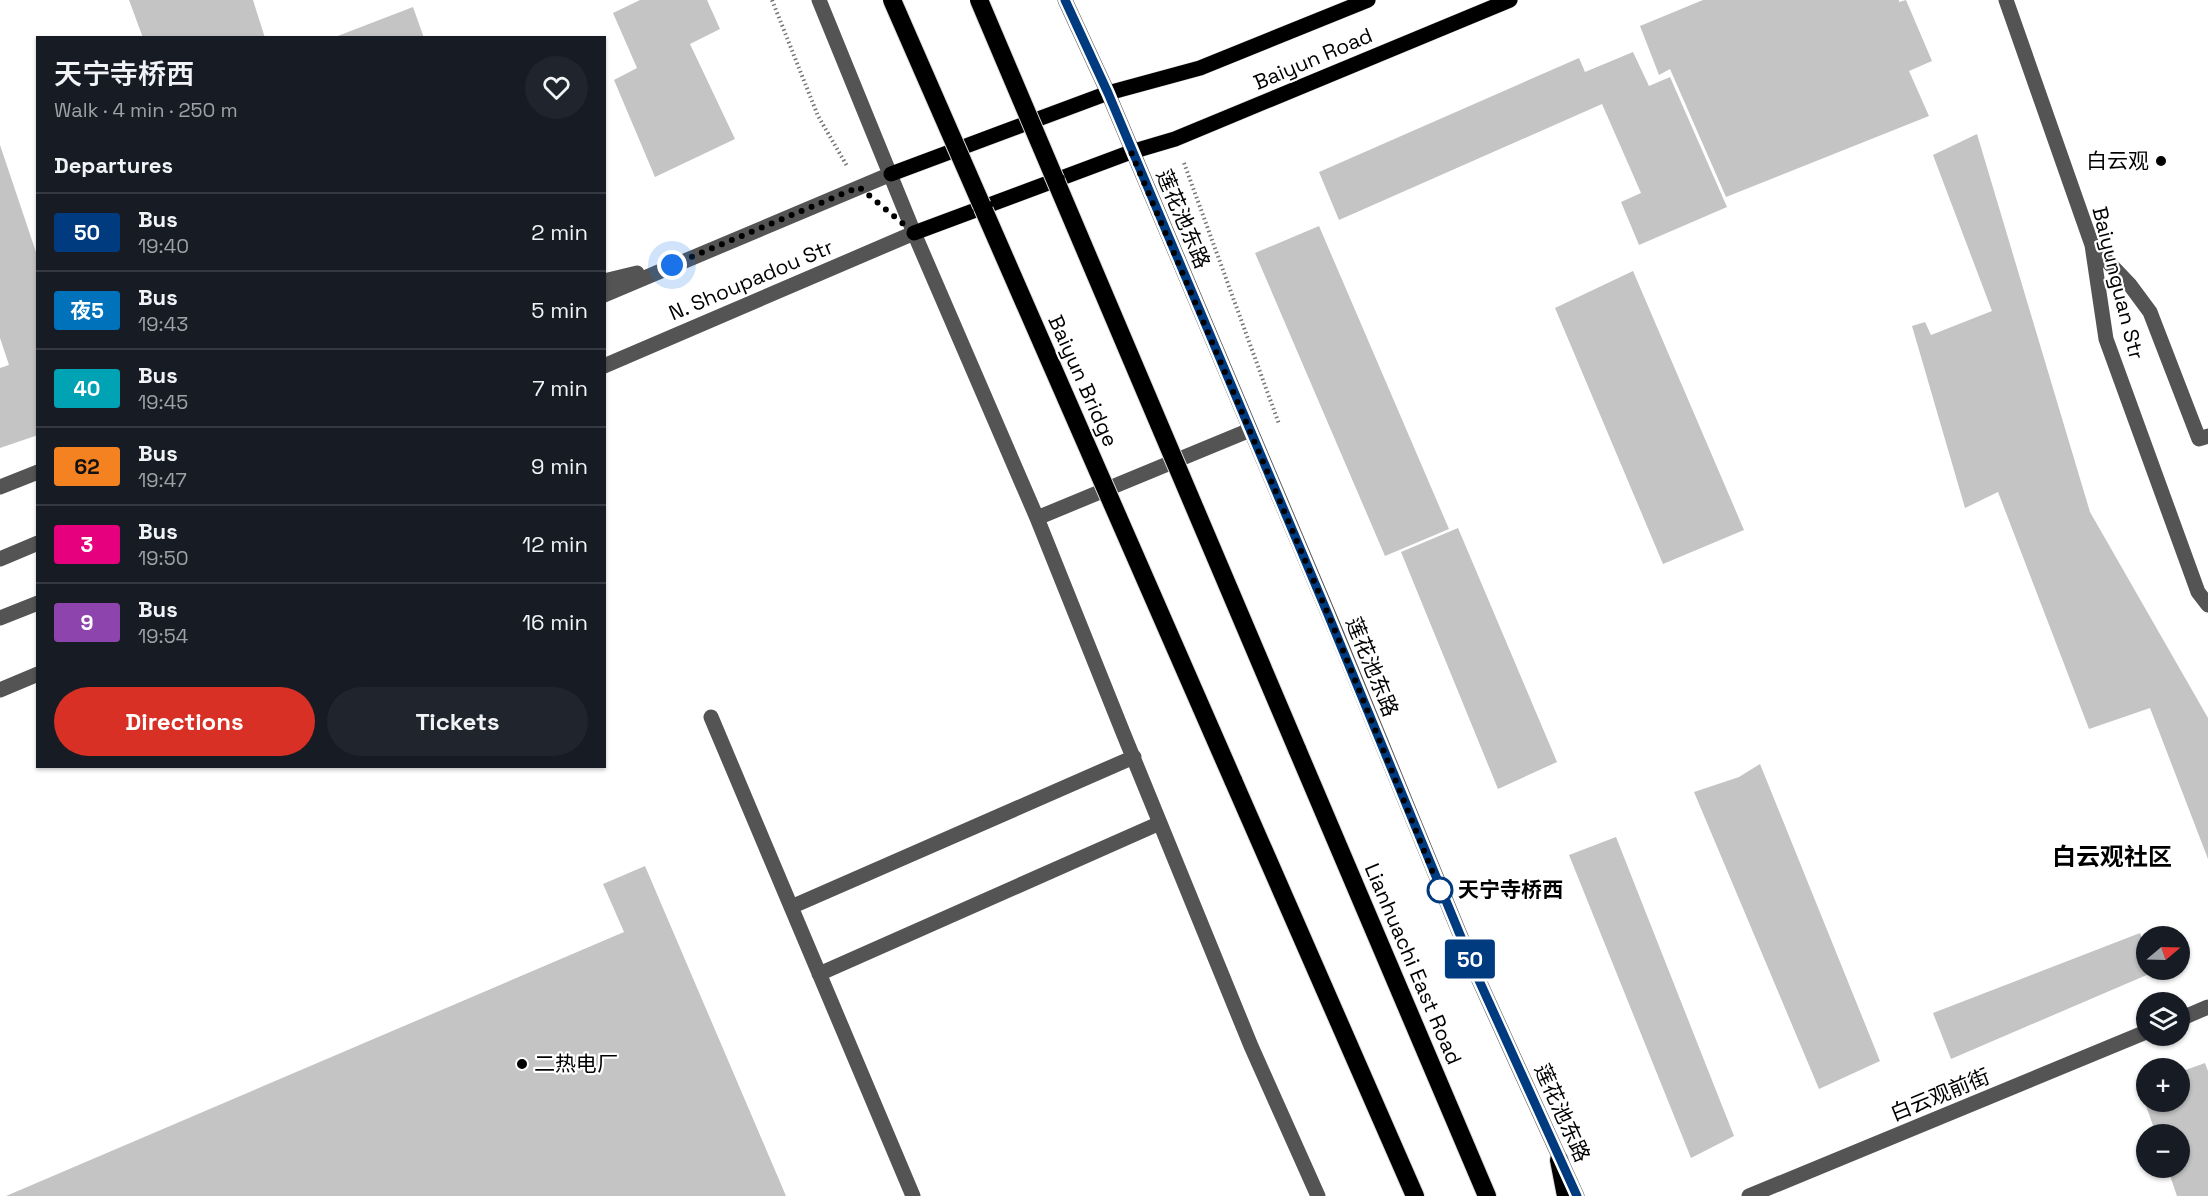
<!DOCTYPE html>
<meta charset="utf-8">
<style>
body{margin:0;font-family:"Space Grotesk","Noto Sans SC",sans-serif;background:#20242c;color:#f1f3f6;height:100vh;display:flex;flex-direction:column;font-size:22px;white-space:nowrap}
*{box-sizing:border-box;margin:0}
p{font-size:20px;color:#9ea1a6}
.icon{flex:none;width:33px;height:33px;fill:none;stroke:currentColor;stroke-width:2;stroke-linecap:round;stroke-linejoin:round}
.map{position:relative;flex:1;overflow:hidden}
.details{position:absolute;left:36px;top:36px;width:570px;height:732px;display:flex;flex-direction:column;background:#171b24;border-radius:0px;box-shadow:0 2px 4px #0004}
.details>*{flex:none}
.badge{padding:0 12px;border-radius:4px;font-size:21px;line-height:39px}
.needle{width:39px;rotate:71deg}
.buttons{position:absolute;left:2136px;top:926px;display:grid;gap:12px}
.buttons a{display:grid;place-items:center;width:54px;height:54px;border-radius:50%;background:#171b24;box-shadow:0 2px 4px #0004;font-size:30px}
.you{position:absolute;width:30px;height:30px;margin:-15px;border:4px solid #fff;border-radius:50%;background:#1a73e8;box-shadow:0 0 0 9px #1a73e833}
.map>.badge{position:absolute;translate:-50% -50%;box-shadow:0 0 0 3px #fff}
h2{padding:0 18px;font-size:22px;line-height:54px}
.round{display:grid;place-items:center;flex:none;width:63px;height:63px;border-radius:32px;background:#20242c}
.overview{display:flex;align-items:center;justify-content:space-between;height:102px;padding:0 18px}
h1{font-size:28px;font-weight:600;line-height:45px}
.button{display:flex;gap:12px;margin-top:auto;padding:12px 18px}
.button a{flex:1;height:69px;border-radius:36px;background:#d93025;color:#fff;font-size:24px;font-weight:600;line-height:69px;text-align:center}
.button a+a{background:#20242c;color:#f1f3f6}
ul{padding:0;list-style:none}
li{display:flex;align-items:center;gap:18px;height:78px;padding:0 18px;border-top:2px solid #363941}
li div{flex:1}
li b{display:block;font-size:22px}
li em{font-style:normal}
li .badge{min-width:66px;font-weight:700;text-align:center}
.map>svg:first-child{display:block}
.building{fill:#c4c4c4}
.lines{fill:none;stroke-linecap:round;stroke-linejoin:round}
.major-casing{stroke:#dbdbdb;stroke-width:16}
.highway-casing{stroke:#dbdbdb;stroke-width:20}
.path{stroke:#767676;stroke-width:4;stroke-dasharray:1.5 3;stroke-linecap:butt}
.minor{stroke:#545454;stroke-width:15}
.major{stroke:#000;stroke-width:15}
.highway{stroke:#000;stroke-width:18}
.highway-bridge-casing{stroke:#dbdbdb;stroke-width:20;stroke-linecap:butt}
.highway-bridge{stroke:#000;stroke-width:18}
.line-casing{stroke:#fff;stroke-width:14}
.line{stroke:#003b80;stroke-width:9}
.walk{stroke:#000;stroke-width:6;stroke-dasharray:0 10.8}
.poi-dot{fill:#000;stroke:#fff;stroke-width:2}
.stop-dot{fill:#fff;stroke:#003b80;stroke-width:3}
.labels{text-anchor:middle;stroke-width:4.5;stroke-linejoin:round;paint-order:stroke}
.street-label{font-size:21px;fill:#000;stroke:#fff}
.poi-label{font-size:21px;fill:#000;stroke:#fff;text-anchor:end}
.stop-label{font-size:21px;font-weight:bold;fill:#000;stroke:#fff;text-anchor:start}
.quarter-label{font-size:24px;font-weight:bold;fill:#000;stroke:#fff}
</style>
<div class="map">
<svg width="2208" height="1196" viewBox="0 0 2208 1196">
<rect width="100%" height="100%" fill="#fff"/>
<!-- building -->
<path class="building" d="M 129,0 L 253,0 L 265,38 L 143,38 Z
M 640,0 L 707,0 L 720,29 L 690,44 L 735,139 L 655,177 L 614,80 L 637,68 L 613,13 Z
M 1703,0 L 1899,0 L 1899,2 L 1906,0 L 1932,61 L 1909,71 L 1929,116 L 1726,197 L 1670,69 L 1659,75 L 1640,26 Z
M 413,7 L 424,38 L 335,38 L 335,37 Z
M 1633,52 L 1649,86 L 1670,77 L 1727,207 L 1639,245 L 1621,202 L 1641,193 L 1602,104 L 1339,220 L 1319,172 L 1579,58 L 1585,72 Z
M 1977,134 L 2090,512 L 2208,718 L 2208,859 L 2150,708 L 2089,729 L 1998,492 L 1965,508 L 1912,326 L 1925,322 L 1931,335 L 1992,311 L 1933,155 Z
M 0,145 L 38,258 L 38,435 L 0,448 L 0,368 L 9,365 L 0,338 Z
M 1319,226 L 1449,529 L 1385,556 L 1255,253 Z
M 1633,271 L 1744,530 L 1663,564 L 1555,308 Z
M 1458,528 L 1557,762 L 1498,789 L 1401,552 Z
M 1760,764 L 1880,1061 L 1819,1089 L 1694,792 L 1739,777 Z
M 1616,837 L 1734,1136 L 1691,1158 L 1569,855 Z
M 645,866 L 786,1196 L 6,1196 L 624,932 L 603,884 Z
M 2140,933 L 2146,948 L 2146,969 L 2155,969 L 2156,971 L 1951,1059 L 1933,1013 Z
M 2205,1063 L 2208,1071 L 2208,1196 L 2177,1196 L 2167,1167 L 2180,1167 L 2180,1134 L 2156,1134 L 2139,1086 L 2146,1084 L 2146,1101 L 2180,1101 L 2180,1072 Z"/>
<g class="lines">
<defs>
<path id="major" d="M 891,174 L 1108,93 L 1200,68 L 1368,0
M 914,233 L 1131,152 L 1175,139 L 1510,0"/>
<path id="highway" d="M 1297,749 L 1487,1196
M 1233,780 L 1415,1196
M 1559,1160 L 1566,1196"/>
</defs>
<!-- major casing -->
<use href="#major" class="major-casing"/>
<!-- highway casing -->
<use href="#highway" class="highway-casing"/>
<!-- path -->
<path class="path" d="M 772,0 L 818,116 L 847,166
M 1184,163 L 1279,424"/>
<!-- minor -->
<path class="minor" d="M 819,0 L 914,233 L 1037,518 L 1124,735 L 1251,1046 L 1318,1196
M 1065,0 L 1108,93 L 1336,632 L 1477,976 L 1577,1196
M 2006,0 L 2092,245 L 2106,339 L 2198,592 L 2208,605
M 2092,245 L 2130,285 L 2150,312 L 2199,439 L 2208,436
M 604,281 L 637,273
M 604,295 L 891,174
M 604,366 L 914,233
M 0,487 L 38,472
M 1037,518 L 1250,430
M 0,559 L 38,543
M 0,618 L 38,603
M 0,690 L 38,674
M 711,717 L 913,1196
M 791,907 L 1134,757
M 819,974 L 1160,823
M 2180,1019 L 2208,1007
M 1749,1196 L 2146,1032"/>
<!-- major -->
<use href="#major" class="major"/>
<!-- highway -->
<use href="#highway" class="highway"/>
<defs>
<path id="highway-bridge" d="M 892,0 L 1233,780
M 979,0 L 1297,749"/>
</defs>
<!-- highway-bridge casing -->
<use href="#highway-bridge" class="highway-bridge-casing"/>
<!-- highway-bridge -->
<use href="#highway-bridge" class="highway-bridge"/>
</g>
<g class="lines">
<defs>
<path id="line" d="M 1065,0 L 1108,93 L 1327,612 L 1477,976 L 1577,1196"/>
</defs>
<!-- line casing -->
<use href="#line" class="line-casing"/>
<!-- line -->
<use href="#line" class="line"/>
<!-- walk -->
<path class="walk" d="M 672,265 L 859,187 L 914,233 L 1131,152 L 1336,633 L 1440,890"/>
</g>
<!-- markers -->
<g class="poi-dot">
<circle cx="2161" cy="161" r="6"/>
<circle cx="522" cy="1064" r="6"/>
</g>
<circle class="stop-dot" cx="1440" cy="890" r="12"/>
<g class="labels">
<!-- street labels -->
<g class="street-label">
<text transform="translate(1313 59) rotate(-23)" y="7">Baiyun Road</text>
<text transform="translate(1183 219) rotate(67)" y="7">莲花池东路</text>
<text transform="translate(751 280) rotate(-23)" y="7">N. Shoupadou Str</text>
<text transform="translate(2118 283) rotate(76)" y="7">Baiyunguan Str</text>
<text transform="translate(1083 381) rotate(66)" y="7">Baiyun Bridge</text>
<text transform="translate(1372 667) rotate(68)" y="7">莲花池东路</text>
<text transform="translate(1413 964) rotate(67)" y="7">Lianhuachi East Road</text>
<text transform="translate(1940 1095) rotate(-22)" y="7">白云观前街</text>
<text transform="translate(1562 1113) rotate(66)" y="7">莲花池东路</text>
</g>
<!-- poi labels -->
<g class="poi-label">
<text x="2149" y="168">白云观</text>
<text x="534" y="1071" text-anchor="start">二热电厂</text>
</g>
<!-- stop labels -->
<g class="stop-label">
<text x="1458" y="897">天宁寺桥西</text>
</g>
<!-- quarter labels -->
<g class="quarter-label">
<text x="2112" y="865">白云观社区</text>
</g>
</g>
</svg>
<div class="buttons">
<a><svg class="needle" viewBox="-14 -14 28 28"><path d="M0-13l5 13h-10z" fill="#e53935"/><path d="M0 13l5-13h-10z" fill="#9ea1a6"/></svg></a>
<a><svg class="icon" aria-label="layers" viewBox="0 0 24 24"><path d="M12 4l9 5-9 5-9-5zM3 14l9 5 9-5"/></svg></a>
<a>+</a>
<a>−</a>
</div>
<div class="you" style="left:672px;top:265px"></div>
<b class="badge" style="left:1470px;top:959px;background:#003b80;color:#fff">50</b>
<section class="details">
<div class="overview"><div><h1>天宁寺桥西</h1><p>Walk · 4 min · 250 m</p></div><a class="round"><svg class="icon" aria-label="heart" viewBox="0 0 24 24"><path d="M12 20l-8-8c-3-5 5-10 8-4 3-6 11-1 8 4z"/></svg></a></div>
<h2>Departures</h2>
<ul>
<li><span class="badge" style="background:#003b80;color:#fff">50</span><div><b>Bus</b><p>19:40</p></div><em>2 min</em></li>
<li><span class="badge" style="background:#0072bc;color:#fff">夜5</span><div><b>Bus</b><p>19:43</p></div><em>5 min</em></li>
<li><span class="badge" style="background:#00a3b4;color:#fff">40</span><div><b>Bus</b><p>19:45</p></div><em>7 min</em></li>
<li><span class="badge" style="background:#f58220;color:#111">62</span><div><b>Bus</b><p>19:47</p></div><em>9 min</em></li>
<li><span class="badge" style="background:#e6007e;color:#fff">3</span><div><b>Bus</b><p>19:50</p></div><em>12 min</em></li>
<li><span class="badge" style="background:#8e44ad;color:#fff">9</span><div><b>Bus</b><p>19:54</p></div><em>16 min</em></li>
</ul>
<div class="button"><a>Directions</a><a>Tickets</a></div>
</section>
</div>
